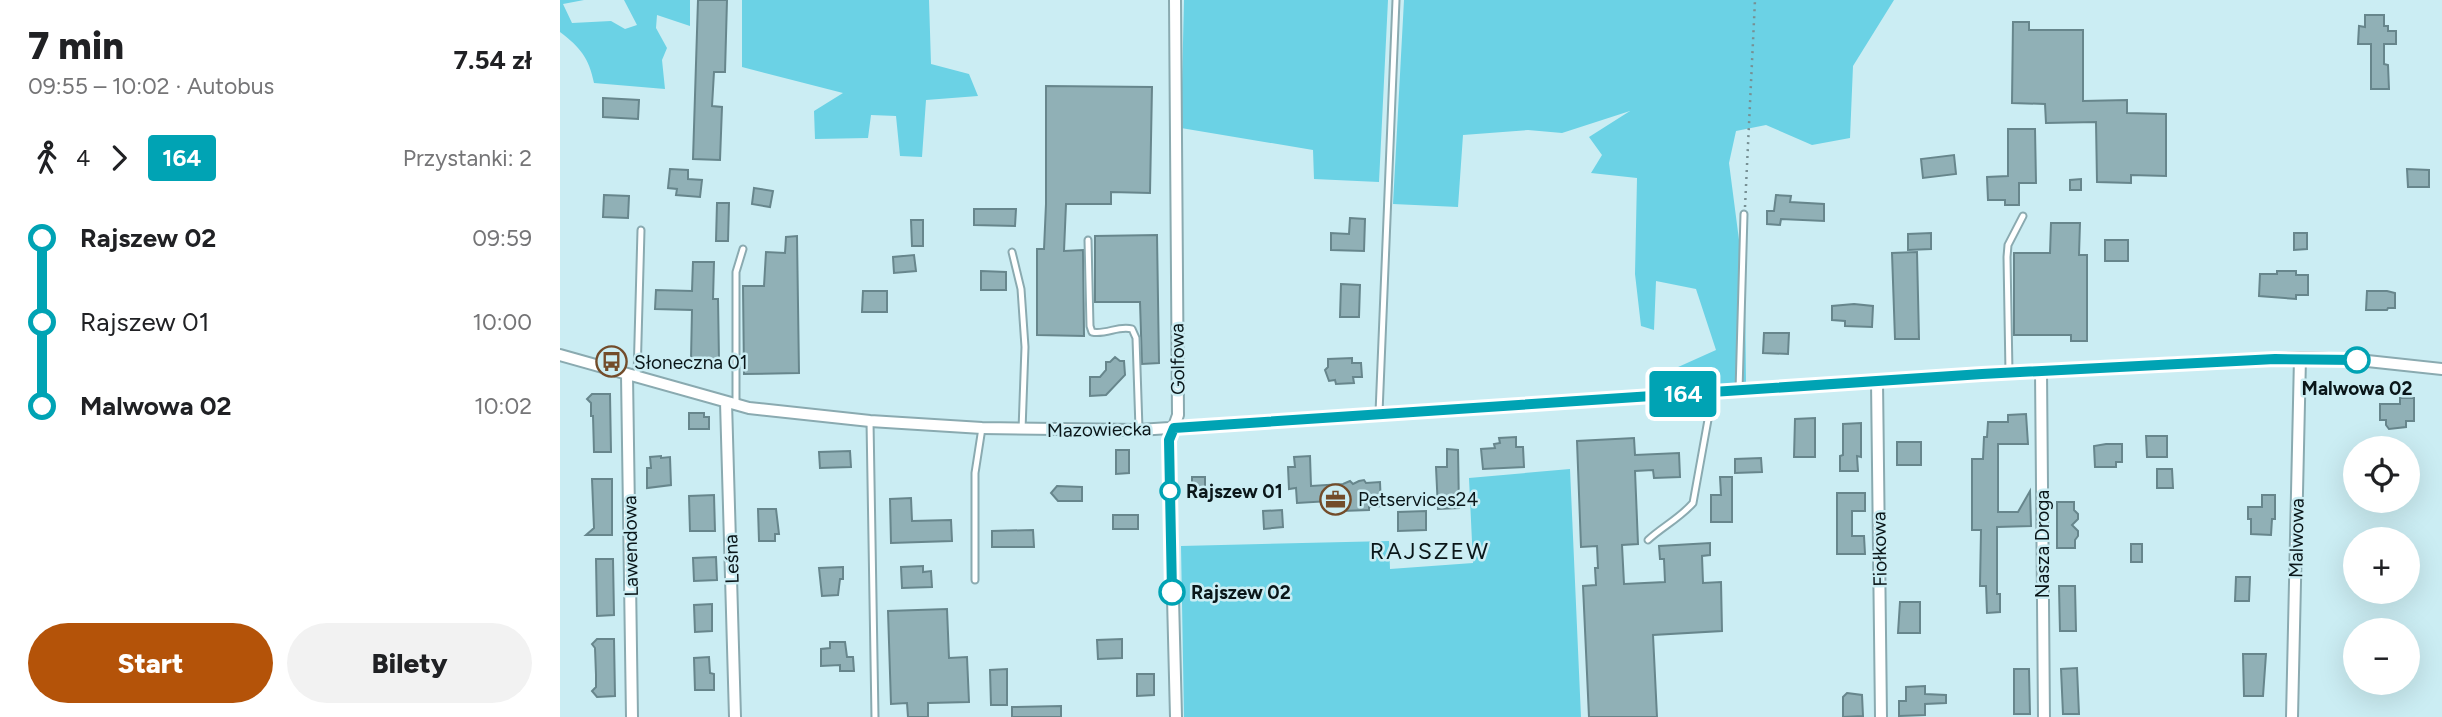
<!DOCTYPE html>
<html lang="pl">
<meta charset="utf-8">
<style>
body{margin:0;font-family:Figtree,sans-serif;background:#f2f2f2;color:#202124;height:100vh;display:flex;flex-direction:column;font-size:26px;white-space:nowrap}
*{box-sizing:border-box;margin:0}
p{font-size:23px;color:#757577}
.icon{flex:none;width:38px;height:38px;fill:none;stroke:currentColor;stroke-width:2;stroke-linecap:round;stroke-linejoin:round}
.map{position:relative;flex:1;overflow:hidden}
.drawer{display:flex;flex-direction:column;background:#fff;width:560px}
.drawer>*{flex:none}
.badge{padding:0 14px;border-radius:5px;font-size:24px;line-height:46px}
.fabs{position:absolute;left:1783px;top:436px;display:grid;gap:14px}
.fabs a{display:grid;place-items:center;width:77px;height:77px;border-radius:50%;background:#fff;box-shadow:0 7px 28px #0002;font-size:35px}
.map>.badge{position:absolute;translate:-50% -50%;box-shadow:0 0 0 4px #fff}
.legs{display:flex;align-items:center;gap:10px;height:77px;padding:0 28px;font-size:23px}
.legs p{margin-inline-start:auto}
.headline{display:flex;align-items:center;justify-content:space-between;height:119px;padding:0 28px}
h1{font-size:38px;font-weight:800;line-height:52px}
.primary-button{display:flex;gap:14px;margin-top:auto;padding:14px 28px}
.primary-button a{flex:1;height:80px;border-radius:42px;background:#b45309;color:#fff;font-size:28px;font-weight:800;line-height:80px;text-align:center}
.primary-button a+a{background:#f2f2f2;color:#202124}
ul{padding:0 28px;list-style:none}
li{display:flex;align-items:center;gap:24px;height:84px;font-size:26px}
li i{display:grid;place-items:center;width:10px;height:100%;margin:0 9px;background:currentColor}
li i::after{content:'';width:18px;height:18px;margin:-9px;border:5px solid;border-radius:50%;background:#fff}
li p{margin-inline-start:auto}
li:first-child i{background:linear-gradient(#0000 50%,currentColor 0)}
li:last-child i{background:linear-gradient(currentColor 50%,#0000 0)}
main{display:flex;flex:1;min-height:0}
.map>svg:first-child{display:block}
.green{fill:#6bd2e5}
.building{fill:#90b0b6;stroke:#67868c;stroke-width:2}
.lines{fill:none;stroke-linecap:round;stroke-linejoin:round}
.lane-casing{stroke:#8aaab0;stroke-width:9}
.street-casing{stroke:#8aaab0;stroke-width:14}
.path{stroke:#779094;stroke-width:2.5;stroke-dasharray:2 5;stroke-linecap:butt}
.lane{stroke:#fff;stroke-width:5}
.street{stroke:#fff;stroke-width:10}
.line-1-casing{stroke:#fff;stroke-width:16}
.line-1{stroke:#00a3b4;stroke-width:10}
.stop-1-dot{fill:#fff;stroke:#00a3b4;stroke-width:3.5}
.labels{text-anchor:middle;stroke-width:5;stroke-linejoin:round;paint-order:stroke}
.street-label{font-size:19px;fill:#0a1619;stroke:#cbedf3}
.poi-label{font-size:19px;fill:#0a1619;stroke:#cbedf3;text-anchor:start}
.stop-label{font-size:19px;font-weight:bold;fill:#0a1619;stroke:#cbedf3;text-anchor:start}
.quarter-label{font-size:23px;letter-spacing:2px;fill:#0a1619;stroke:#cbedf3}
</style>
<main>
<section class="drawer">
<div class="headline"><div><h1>7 min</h1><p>09:55 – 10:02 · Autobus</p></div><b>7.54 zł</b></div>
<div class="legs"><svg class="icon" aria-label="walk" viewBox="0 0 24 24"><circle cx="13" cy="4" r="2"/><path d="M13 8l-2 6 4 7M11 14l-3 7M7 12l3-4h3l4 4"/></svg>4<svg class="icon" aria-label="forward" viewBox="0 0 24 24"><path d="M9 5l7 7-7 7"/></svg><b class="badge" style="background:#00a3b4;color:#fff">164</b><p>Przystanki: 2</p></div>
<ul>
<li><i style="color:#00a3b4"></i><b>Rajszew 02</b><p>09:59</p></li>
<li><i style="color:#00a3b4"></i><span>Rajszew 01</span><p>10:00</p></li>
<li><i style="color:#00a3b4"></i><b>Malwowa 02</b><p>10:02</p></li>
</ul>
<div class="primary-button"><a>Start</a><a>Bilety</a></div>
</section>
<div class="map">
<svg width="1882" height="717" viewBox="0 0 1882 717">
<rect width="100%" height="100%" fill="#cbedf3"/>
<!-- green -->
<path class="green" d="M 0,0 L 24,0 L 3,4 L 12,23 L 51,21 L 65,29 L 77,25 L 64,0 L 130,0 L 130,26 L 97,15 L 96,28 L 107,48 L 102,60 L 105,89 L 34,83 C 29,58 20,47 0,32 Z
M 182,0 L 369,0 L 371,64 L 409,74 L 418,96 L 366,100 L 362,157 L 340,156 L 336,116 L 311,115 L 308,138 L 255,139 L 254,111 L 283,93 L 182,67 Z
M 624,0 L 828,0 L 819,182 L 754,179 L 753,150 L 621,128 Z
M 844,0 L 1334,0 L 1293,66 L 1290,138 L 1252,145 L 1206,125 L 1176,131 L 1169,163 L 1185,286 L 1186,387 L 1100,392 L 1107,372 L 1156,350 L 1136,289 L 1096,281 L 1094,330 L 1081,326 L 1075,274 L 1077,178 L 1031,173 L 1042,155 L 1029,137 L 1070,111 L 1002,133 L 968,130 L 903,135 L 898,207 L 833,204 Z
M 1010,469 L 1021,717 L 624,717 L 621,546 L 829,541 L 830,569 L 913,563 L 909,478 Z"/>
<!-- building -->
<path class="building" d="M 138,0 L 167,0 L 165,72 L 154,72 L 152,106 L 162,107 L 160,160 L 133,159 Z
M 1805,15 L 1824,15 L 1824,26 L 1828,26 L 1828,31 L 1836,31 L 1836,44 L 1824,44 L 1824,64 L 1828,65 L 1829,89 L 1811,89 L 1811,44 L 1798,44 L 1799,26 L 1805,27 Z
M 1453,22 L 1469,22 L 1469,30 L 1523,30 L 1523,101 L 1567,100 L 1567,113 L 1606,114 L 1606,176 L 1571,175 L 1571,183 L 1537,182 L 1536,122 L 1486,123 L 1485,104 L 1452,103 Z
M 486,86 L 592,87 L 590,193 L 551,192 L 551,204 L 506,204 L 504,251 L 523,250 L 524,336 L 477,335 L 477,249 L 484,249 L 486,204 Z
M 43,98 L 79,100 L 78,119 L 43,117 Z
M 1448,129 L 1475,129 L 1476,183 L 1459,183 L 1459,205 L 1445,205 L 1445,200 L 1428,200 L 1427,177 L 1448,176 Z
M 1394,155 L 1396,174 L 1363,178 L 1361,159 Z
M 110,169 L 128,170 L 128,179 L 142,180 L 140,197 L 116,195 L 117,189 L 108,188 Z
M 1847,169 L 1869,170 L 1869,187 L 1848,187 Z
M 1521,179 L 1521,190 L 1510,190 L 1510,180 Z
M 194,188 L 213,191 L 210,207 L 192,204 Z
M 44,195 L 69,196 L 68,218 L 43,217 Z
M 1216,195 L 1231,196 L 1230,202 L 1264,204 L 1264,221 L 1221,219 L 1220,225 L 1207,224 L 1207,211 L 1214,211 Z
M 157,203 L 169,203 L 168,241 L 156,241 Z
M 414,209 L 456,209 L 455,226 L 414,225 Z
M 790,218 L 805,219 L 804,251 L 771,250 L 771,233 L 789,234 Z
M 351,220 L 363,220 L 363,246 L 352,246 Z
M 1491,223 L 1520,223 L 1519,255 L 1527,255 L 1527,341 L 1511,341 L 1511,335 L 1454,335 L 1454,253 L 1490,253 Z
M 1371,233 L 1371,249 L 1348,250 L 1348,234 Z
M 1734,233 L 1747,233 L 1747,249 L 1734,250 Z
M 597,235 L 599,363 L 582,364 L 580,302 L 535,302 L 535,236 Z
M 237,236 L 239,373 L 184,374 L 183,286 L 204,286 L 206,252 L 225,253 L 226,237 Z
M 1545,240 L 1568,240 L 1568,261 L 1545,261 Z
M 1357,252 L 1359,339 L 1335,339 L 1332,253 Z
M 354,255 L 356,271 L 334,273 L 333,257 Z
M 133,262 L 154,262 L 153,299 L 158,299 L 159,360 L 131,360 L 132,310 L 95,309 L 96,290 L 132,291 Z
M 421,271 L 446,272 L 446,290 L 421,290 Z
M 1717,271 L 1736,271 L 1736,275 L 1748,275 L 1748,295 L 1736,295 L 1736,299 L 1699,296 L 1700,274 L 1717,274 Z
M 781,284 L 800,285 L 799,317 L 780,317 Z
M 303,291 L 327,291 L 327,312 L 302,312 Z
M 1807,291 L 1827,291 L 1835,293 L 1835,308 L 1828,308 L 1827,310 L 1806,310 Z
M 1294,304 L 1313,306 L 1312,327 L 1285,326 L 1285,321 L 1272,320 L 1272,306 Z
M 1204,333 L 1229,333 L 1228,354 L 1203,353 Z
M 555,357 L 560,361 L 564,361 L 565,375 L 546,395 L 530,396 L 530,377 L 540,377 L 546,370 L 546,362 L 550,362 Z
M 792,358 L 792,363 L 801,363 L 802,377 L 793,377 L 794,383 L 776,384 L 775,380 L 769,381 L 765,370 L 768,367 L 768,359 Z
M 32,394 L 50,394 L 51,452 L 34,452 L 33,416 L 31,416 L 31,403 L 27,399 Z
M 1840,398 L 1854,398 L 1854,421 L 1846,421 L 1846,427 L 1829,429 L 1826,425 L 1826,420 L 1820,420 L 1820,404 L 1840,404 Z
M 129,413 L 144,413 L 144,417 L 149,417 L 149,429 L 129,429 Z
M 1466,414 L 1468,444 L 1438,444 L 1438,512 L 1458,512 L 1470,491 L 1471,526 L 1437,527 L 1437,594 L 1440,594 L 1440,612 L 1427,613 L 1426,586 L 1420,586 L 1421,530 L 1412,530 L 1412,459 L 1423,459 L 1424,437 L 1427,437 L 1428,422 L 1448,422 L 1448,415 Z
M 1255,418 L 1255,457 L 1234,457 L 1235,419 Z
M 1301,423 L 1301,457 L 1297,456 L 1298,471 L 1280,471 L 1280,456 L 1283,455 L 1283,424 Z
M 1586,436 L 1607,436 L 1607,457 L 1587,457 Z
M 956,437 L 956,447 L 963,447 L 964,467 L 923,469 L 921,449 L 935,448 L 934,444 L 940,443 L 939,438 Z
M 1074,438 L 1075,455 L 1119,453 L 1120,477 L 1094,478 L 1093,470 L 1075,471 L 1078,544 L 1062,545 L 1064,584 L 1105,582 L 1104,559 L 1100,559 L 1099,546 L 1150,543 L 1150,555 L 1142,556 L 1143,583 L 1161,582 L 1162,631 L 1093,635 L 1097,717 L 1029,717 L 1023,586 L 1036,585 L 1035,568 L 1038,568 L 1037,546 L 1021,547 L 1017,441 Z
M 1337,442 L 1361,442 L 1361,465 L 1337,465 Z
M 1546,444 L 1562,444 L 1562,462 L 1556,462 L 1556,467 L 1535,467 L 1534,446 Z
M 887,449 L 898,450 L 899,508 L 878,509 L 876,467 L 887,467 Z
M 556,450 L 569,450 L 569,473 L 556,474 Z
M 290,451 L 291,467 L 260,468 L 259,452 Z
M 101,456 L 101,458 L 110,457 L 111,485 L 87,488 L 87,468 L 91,468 L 90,457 Z
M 750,456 L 751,486 L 783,484 L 790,481 L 793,484 L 799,481 L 804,480 L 806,483 L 820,482 L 821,506 L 809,507 L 809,510 L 782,511 L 782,508 L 770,509 L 770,501 L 737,503 L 736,488 L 729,489 L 728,467 L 735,467 L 734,457 Z
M 1201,458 L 1202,472 L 1175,473 L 1175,459 Z
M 1597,469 L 1612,469 L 1613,488 L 1597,488 Z
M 632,477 L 645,477 L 645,492 L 635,493 L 632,490 Z
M 1160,477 L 1172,477 L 1172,522 L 1151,522 L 1151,495 L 1161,495 Z
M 32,479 L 52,479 L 52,535 L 26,535 L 34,528 Z
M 497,486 L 522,487 L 522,501 L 498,501 L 491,493 Z
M 1277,493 L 1305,493 L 1305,511 L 1292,511 L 1292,536 L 1304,536 L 1305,554 L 1277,554 Z
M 154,495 L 155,531 L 130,531 L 129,496 Z
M 1702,495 L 1715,495 L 1715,519 L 1712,519 L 1711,535 L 1691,534 L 1691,519 L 1688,519 L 1688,507 L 1702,507 Z
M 351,498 L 352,521 L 391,520 L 392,541 L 331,543 L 330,499 Z
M 1497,502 L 1514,502 L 1514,510 L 1518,514 L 1518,519 L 1512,525 L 1518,531 L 1518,536 L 1515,540 L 1515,548 L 1497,548 Z
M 198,509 L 216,509 L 219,534 L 215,534 L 215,541 L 199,541 Z
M 722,510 L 723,527 L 704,529 L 703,511 Z
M 866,511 L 866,530 L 838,531 L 838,512 Z
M 553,515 L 578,515 L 578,529 L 553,529 Z
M 473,530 L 474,547 L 432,547 L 432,531 Z
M 1571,544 L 1582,544 L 1582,562 L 1571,562 Z
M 156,557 L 157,580 L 134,581 L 133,558 Z
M 36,559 L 53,559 L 54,615 L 37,616 Z
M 363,566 L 363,572 L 371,571 L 372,587 L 342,588 L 341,567 Z
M 283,567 L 283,579 L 280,579 L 278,595 L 262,596 L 259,568 Z
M 1676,577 L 1690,577 L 1689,601 L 1675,601 Z
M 1499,586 L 1515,586 L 1516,631 L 1500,631 Z
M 1340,602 L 1360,602 L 1360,633 L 1338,633 Z
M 152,604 L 152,631 L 135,632 L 134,605 Z
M 387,609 L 389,658 L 407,657 L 409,702 L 368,703 L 368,717 L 348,717 L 347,703 L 331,704 L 328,611 Z
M 37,639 L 54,639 L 55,696 L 37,697 L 32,691 L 36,687 L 36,675 L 35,648 L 32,644 Z
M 562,639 L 562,658 L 538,659 L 537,640 Z
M 270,642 L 285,642 L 287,657 L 293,657 L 294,671 L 280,671 L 280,665 L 261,666 L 261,649 L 270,648 Z
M 1683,654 L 1706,654 L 1703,696 L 1684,696 Z
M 149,657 L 150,673 L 154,674 L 154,690 L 135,690 L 134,658 Z
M 1517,668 L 1519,714 L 1503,714 L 1501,669 Z
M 447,669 L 447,705 L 431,705 L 430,670 Z
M 1454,669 L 1469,669 L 1470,714 L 1454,714 Z
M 577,674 L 594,674 L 594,695 L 577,696 Z
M 1365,686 L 1365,694 L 1386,695 L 1386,703 L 1365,704 L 1365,715 L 1339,716 L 1339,701 L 1346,701 L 1346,687 Z
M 1287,693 L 1302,695 L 1303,716 L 1283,717 L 1283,697 Z
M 501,706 L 501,717 L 452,717 L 452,707 Z"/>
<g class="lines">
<defs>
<path id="lane" d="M 528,240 L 530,326 L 532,332 C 546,335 559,325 572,329 L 576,338 L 579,429
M 452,252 L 461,289 L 465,347 L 462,430
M 1449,373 L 1447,257 L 1448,245 L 1463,216
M 77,377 L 81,230
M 1179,391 L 1184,214
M 176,404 L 176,272 L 183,249
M 819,413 L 836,0
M 310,421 L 315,717
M 1088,540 C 1102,527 1120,518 1133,503 L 1153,392
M 415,580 L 415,473 L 422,428"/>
<path id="street" d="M 615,0 L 618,415 L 609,440 L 616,717
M 0,355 L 189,408 L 310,421 L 422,428 L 579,430 L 1422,374 L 1667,361 L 1740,358 L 1798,360 L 1882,369
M 1481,371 L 1484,717
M 67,375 L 72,717
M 1317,381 L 1321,717
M 166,402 L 175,717
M 1732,717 L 1740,358"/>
</defs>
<!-- lane casing -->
<use href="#lane" class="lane-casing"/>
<!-- street casing -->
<use href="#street" class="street-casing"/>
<!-- path -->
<path class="path" d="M 1185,207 L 1195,0"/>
<!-- lane -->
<use href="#lane" class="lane"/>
<!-- street -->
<use href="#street" class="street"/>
</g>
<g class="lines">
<defs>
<path id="line-1" d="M 612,592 L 609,440 L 614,428 L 1422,374 L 1715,359 L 1797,360"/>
</defs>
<!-- line-1 casing -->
<use href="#line-1" class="line-1-casing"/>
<!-- line-1 -->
<use href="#line-1" class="line-1"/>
</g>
<!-- icons -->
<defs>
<symbol id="bus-ring" viewBox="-11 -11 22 22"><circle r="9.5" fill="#cbedf3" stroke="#734c2a" stroke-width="1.5"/><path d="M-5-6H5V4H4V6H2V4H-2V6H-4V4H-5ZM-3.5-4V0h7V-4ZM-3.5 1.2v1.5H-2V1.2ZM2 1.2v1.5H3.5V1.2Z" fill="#734c2a"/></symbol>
<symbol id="office-ring" viewBox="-11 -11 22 22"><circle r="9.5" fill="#cbedf3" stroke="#734c2a" stroke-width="1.5"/><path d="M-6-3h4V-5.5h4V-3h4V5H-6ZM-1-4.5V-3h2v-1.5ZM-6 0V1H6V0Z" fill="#734c2a"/></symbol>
</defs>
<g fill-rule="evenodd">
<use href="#bus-ring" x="34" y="344" width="35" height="35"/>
<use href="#office-ring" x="758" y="482" width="35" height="35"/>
</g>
<!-- markers -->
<g class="stop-1-dot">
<circle cx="1797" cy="360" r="12"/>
<circle cx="610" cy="491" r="9"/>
<circle cx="612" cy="592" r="12"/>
</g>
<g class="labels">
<!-- street labels -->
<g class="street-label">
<text transform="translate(617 359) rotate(-91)" y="7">Golfowa</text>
<text transform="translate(539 429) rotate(-1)" y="7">Mazowiecka</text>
<text transform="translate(1736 538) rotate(-89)" y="7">Malwowa</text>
<text transform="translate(1482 544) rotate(-90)" y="7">Nasza Droga</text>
<text transform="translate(70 546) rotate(-91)" y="7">Lawendowa</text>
<text transform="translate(1319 549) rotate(-91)" y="7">Fiołkowa</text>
<text transform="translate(171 559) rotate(-92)" y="7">Leśna</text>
</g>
<!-- poi labels -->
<g class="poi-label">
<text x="74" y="369">Słoneczna 01</text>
<text x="798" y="506">Petservices24</text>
</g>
<!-- stop labels -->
<g class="stop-label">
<text x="1797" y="395" text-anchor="middle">Malwowa 02</text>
<text x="626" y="498">Rajszew 01</text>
<text x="631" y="599">Rajszew 02</text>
</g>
<!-- quarter labels -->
<g class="quarter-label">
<text x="870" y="559">RAJSZEW</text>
</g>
</g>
</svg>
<div class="fabs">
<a><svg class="icon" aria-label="locate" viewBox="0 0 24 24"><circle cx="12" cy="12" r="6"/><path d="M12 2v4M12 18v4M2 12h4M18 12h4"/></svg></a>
<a>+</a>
<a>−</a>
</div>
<b class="badge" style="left:1123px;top:394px;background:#00a3b4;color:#fff">164</b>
</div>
</main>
